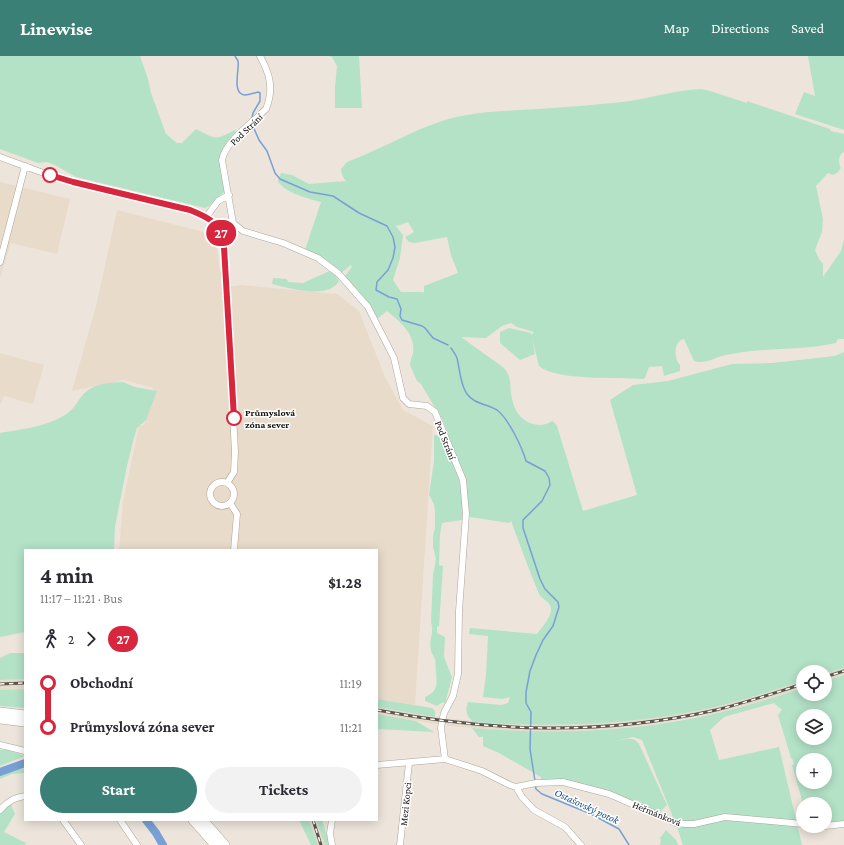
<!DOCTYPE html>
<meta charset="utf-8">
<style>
body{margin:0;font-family:"Crimson Pro",serif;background:#f2f2f3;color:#2b2b33;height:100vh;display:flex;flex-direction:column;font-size:15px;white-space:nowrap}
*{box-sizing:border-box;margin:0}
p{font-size:13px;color:#7c7c81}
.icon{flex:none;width:22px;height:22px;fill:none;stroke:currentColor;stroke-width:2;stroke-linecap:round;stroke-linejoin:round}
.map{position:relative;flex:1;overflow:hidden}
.drawer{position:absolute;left:24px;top:493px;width:354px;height:272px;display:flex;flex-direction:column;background:#fff;border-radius:0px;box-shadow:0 2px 10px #0003}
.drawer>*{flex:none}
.badge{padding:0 8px;border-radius:13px;font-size:14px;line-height:26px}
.controls{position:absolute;left:796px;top:609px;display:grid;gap:8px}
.controls a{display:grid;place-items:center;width:36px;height:36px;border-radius:50%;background:#fff;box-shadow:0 2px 10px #0003;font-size:20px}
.map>.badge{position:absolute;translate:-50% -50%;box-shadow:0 0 0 2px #fff}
.legs{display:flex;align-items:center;gap:6px;height:44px;padding:0 16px;font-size:13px}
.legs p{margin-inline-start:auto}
.overview{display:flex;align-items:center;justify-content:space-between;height:68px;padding:0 16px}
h1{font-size:22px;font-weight:700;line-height:30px}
.button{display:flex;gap:8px;margin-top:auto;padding:8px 16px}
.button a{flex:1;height:46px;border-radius:24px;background:#3a8076;color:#fff;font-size:16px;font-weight:700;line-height:46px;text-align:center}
.button a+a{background:#f2f2f3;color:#2b2b33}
ul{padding:0 16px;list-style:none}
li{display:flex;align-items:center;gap:14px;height:44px;font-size:15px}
li i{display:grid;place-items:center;width:6px;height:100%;margin:0 5px;background:currentColor}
li i::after{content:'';width:10px;height:10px;margin:-5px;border:3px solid;border-radius:50%;background:#fff}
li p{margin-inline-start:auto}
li:first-child i{background:linear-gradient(#0000 50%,currentColor 0)}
li:last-child i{background:linear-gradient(currentColor 50%,#0000 0)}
header{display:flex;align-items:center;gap:24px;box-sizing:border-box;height:56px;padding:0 20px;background:#3a8076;color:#fff}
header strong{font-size:19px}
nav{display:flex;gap:22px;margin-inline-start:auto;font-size:14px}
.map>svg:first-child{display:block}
.built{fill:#e8dbca}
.green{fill:#b3e2c7;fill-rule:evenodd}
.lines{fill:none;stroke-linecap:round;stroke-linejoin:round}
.stream{stroke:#78a0d4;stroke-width:1.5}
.river{stroke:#78a0d4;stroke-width:8}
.minor-casing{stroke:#aba49a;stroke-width:7}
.highway-casing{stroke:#aba49a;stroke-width:10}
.minor{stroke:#fff;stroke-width:6}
.highway{stroke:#fff;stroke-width:9}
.rail-casing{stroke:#59554f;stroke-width:3}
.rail{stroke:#fff;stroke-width:1.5;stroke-dasharray:4.5;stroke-linecap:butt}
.line-1-casing{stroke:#fff;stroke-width:9}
.line-1{stroke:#d7263d;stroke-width:6}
.stop-1-dot{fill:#fff;stroke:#d7263d;stroke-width:2}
.labels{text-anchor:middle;stroke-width:3;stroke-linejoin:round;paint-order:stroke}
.street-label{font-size:10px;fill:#110f0b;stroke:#fff}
.stop-label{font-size:10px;font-weight:bold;fill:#110f0b;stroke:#fff;text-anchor:start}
.water-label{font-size:11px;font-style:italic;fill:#1a4f8f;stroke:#fff}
</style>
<header>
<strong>Linewise</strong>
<nav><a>Map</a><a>Directions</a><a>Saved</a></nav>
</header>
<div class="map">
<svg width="844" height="789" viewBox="0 0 844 789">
<rect width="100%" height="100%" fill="#ede5db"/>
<!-- built -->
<path class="built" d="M 0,126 L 70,143 L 57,198 L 11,187 L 0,222 Z
M 117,154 L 212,178 L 215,182 L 223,232 L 241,229 L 337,238 L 359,255 L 385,321 L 403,354 L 433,370 L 415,649 L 377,643 L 377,494 L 119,494 L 123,445 L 139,370 L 144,369 L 156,335 L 153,334 L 153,332 L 124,324 L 72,335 L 97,246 Z
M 0,297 L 44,309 L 33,348 L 4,340 L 0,349 Z
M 844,612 L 844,619 L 825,625 L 825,618 Z
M 25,623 L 25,633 L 0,634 L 0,624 Z
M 803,625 L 803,632 L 758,646 L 717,657 L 655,668 L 603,674 L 560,676 L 507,675 L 441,669 L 377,658 L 377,651 L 442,662 L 508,668 L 560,669 L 603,667 L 654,662 L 716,650 L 756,640 Z
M 309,764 L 316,764 L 325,789 L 318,789 Z"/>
<!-- green -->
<path class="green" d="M 0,0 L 140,0 L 148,23 L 151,37 L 166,78 L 177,87 L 182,87 L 196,73 C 216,83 214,85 235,74 L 236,76 C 211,101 222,106 225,135 L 209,150 L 205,152 L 76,121 L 55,109 L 47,106 L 38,107 L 0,93 Z
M 329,0 L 359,0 L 362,52 L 335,52 L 335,31 L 337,10 L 332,1 Z
M 808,0 L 844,0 L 844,74 L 795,58 L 804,36 L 815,40 Z
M 701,33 L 710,35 L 747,47 L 747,45 L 830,73 L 831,75 L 844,78 L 844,96 C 838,99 838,106 841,112 L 837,117 L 833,119 L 828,117 L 816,130 L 823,163 L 822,176 L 815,194 L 819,203 L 823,208 L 823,221 L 841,195 L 844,183 L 844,283 L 838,283 L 836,287 C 800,295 762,291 726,299 C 715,301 705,309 694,305 L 684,283 C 673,285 674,303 680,309 L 680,315 L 664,320 L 662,310 L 649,311 L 645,322 L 643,323 C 620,321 555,325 539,310 L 532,282 L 535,298 L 520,304 L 500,287 L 500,276 L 509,272 L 531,277 L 531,279 L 534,276 L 517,271 L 511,267 L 502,270 L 486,282 L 461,281 L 504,312 C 513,323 509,330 512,342 C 514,357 525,369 541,369 C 545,369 550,366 553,365 L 557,370 L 583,455 L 637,439 L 610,344 L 633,329 L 668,325 L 732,308 L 772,307 L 835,300 L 844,296 L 844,612 L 825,618 L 825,616 L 803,616 L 803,625 C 774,634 745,644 715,651 C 635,669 554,672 473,666 C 466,659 465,655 468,646 L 501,649 L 508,647 L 510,641 L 502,643 L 483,641 L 486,619 L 488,580 L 469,578 L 470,572 L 537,578 C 541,572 551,562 551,554 C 552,546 542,544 539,538 C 529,514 520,489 511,465 L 509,467 L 470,461 L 454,396 L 443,365 L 421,328 L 417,325 L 410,309 C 410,305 412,301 413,297 C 416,278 400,266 387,255 L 377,263 L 344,221 L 352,211 L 351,209 L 341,217 L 331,208 L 305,194 L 321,146 C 309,143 283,136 278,125 L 281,117 L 292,119 L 309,128 L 345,125 L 347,127 L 342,119 L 341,113 L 347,106 C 379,94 409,76 442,65 C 473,55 506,55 538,53 C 566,51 594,49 623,46 C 649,43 674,34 701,33 ZM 408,166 L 414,176 L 405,181 L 409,186 L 415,187 L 447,181 L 451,199 L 458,217 L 424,230 L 424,237 L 423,236 L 401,236 L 393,224 L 400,202 L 403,179 L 395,169 L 397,170 Z
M 332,214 L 339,225 C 328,244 289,232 272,228 L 273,222 L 287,223 L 288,226 L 303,227 Z
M 123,326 L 135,331 L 157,335 L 146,364 L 137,372 L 134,382 L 127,410 L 115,471 L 114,494 L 25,494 L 25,576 L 0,581 L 0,377 C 22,373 46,371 65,359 C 73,354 76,348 81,341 C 92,327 107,327 123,326 Z
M 434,379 L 443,380 C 455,410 465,430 462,464 L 442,467 L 440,478 L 439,509 L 443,510 L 439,570 L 437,571 L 437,577 L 445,581 L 444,601 L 452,621 L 445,648 L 443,646 L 437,650 L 425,645 L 425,641 C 438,635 437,629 436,615 C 435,611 436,607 435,603 C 434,600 431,597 431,594 C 428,585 435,576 431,567 L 433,519 L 436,503 L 433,491 L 433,480 L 435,472 L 435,456 L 434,448 L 429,439 L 434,405 Z
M 10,597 L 25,597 L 25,623 L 0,624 L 0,602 Z
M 844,619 L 844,765 L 825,766 L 825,748 L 803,748 L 792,709 L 794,708 L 793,704 L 791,702 L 778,659 L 782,654 L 774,647 L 724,661 L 710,674 L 719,704 L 779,691 L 802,789 L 683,789 L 677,771 L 642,684 L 633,681 L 615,685 C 625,684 632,679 639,688 L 667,749 L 659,757 L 645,750 L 637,744 L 634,745 L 572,725 L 559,723 L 541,724 L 541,721 L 499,697 L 483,690 L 483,681 L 479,681 L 472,672 C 554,679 638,676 718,657 C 747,650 775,641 803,632 L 803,638 L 825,638 L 825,625 ZM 803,660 L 825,660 L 825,682 L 803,682 ZM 803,704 L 825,704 L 825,726 L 803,726 Z
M 25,633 L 25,652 L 0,650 L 0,634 Z
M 377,643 L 432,652 L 435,655 L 435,661 L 377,651 Z
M 377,658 L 416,665 L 434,676 L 377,673 Z
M 0,694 L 7,694 L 25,700 L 0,710 Z
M 25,712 L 25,717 L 12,718 L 0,723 L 0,719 L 5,716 Z
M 10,746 L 15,758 L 4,776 L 26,787 L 25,789 L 0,789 L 0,757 Z
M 299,764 L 309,764 L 318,789 L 311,789 Z
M 316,764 L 322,764 L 330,789 L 325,789 Z
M 666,774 L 676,784 L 678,789 L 660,789 L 661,784 L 660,782 Z"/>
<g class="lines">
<!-- stream -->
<path class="stream" d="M 235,0 C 236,2 237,3 238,5 C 240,12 231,38 245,39 C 249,39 254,37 258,36 L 260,37 L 260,45 L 253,57 L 252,62
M 252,68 L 259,84 L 267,95 L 275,117 L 280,123 L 310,136 L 333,140 L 359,157 L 387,170 L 393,181 L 395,191 L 393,202 L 388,214 L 377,226 L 376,234 L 389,241 L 397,243 L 401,253 L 400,260 L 402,264 L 422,270 L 425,272 L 433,282 L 448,289
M 451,292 C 453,295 456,299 457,302 C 460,314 460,328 467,338 C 474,348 487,348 497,354 C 508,362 522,391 526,405 L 545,415 L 549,422 L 550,429 L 542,445 L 523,464 L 523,472 L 540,523 L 545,533 L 558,546 L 559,551 L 553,570 L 543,584 L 536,599 L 530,615 L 526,636 L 526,647 L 531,656 L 530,693 L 535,725
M 535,729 L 536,733 L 542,738 L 591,758 L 619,773 L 629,789"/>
<!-- river -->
<path class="river" d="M 0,716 L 25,707
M 146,764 L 156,777 L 163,789"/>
<defs>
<path id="minor" d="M 260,0 C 270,18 274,33 266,53 C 253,66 225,86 222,104 L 233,167 L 243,175 L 283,187 L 318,202 L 339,218 L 368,251 L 394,302 L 403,342 L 409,348 L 427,350 L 435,356 L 463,424 L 466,458 L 459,555 L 458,618 L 453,640 L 444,657 L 442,666 L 441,672 L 445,703
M 0,101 L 38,115 L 73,126 L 190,154 C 211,162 221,168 224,191 L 235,396 L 234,416 L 227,427
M 207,160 L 218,145 L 229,139
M 0,206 L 25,110
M210 438a12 12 0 1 1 24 0a12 12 0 1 1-24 0Z
M 230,447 L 237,458 L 234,494
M 0,689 L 25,695
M 377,709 L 445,703 L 482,715 L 510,729 L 516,731 L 536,727 L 563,726 L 609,738 L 676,767 L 685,768 L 694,768 L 725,761 L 803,768
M 516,731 L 522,741 L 534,754 L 565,771 L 581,789
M 0,754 C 8,745 14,742 25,740
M 63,764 L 81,789
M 120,764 L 137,789
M 817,770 L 819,770
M 825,770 L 844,768
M 332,789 L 330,777 L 332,764
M 400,789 L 409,707"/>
<path id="highway" d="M 0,656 L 25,659
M 0,663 L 25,666
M 193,764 L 215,789
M 203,764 L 225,789"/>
</defs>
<!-- minor casing -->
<use href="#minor" class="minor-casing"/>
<!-- highway casing -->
<use href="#highway" class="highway-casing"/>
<!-- minor -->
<use href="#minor" class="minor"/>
<!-- highway -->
<use href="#highway" class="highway"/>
<defs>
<path id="rail" d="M 825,621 L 844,615
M 0,628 L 25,627
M 377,654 C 493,676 600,680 716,654 C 745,647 774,637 803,628
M 313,764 L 321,789"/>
</defs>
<!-- rail casing -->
<use href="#rail" class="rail-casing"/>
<!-- rail -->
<use href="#rail" class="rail"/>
</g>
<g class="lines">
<defs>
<path id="line-1" d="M 50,119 L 73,126 L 190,154 C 210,162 221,167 224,191 L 234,362"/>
</defs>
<!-- line-1 casing -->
<use href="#line-1" class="line-1-casing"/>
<!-- line-1 -->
<use href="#line-1" class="line-1"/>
</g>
<!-- markers -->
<g class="stop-1-dot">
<circle cx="50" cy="119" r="7"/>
<circle cx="234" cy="362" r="7"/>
</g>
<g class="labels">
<!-- street labels -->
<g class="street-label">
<text transform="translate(246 73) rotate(-44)" y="4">Pod Strání</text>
<text transform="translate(446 384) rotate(68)" y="4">Pod Strání</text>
<text transform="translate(405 748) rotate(-84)" y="4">Mezi Kopci</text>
<text transform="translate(657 757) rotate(22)" y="4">Heřmánková</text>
</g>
<!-- stop labels -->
<g class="stop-label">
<text x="245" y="360">Průmyslová<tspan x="245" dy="12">zóna sever</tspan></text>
</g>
<!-- water labels -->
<g class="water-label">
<text transform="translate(587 750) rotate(25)" y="4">Ostašovský potok</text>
</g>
</g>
</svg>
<div class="controls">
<a><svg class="icon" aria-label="locate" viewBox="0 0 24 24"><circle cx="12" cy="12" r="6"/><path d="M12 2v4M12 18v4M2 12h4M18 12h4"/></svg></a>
<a><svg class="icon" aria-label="layers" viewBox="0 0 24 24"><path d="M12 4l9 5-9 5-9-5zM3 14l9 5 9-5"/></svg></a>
<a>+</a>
<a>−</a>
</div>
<b class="badge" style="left:221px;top:177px;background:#d7263d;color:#fff">27</b>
<section class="drawer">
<div class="overview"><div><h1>4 min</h1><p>11:17 – 11:21 · Bus</p></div><b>$1.28</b></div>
<div class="legs"><svg class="icon" aria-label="walk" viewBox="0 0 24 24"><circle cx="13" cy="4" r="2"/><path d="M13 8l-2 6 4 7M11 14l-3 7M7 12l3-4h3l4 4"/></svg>2<svg class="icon" aria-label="forward" viewBox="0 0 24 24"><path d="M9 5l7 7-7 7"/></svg><b class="badge" style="background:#d7263d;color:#fff">27</b></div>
<ul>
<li><i style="color:#d7263d"></i><b>Obchodní</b><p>11:19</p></li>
<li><i style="color:#d7263d"></i><b>Průmyslová zóna sever</b><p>11:21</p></li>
</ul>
<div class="button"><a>Start</a><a>Tickets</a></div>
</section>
</div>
